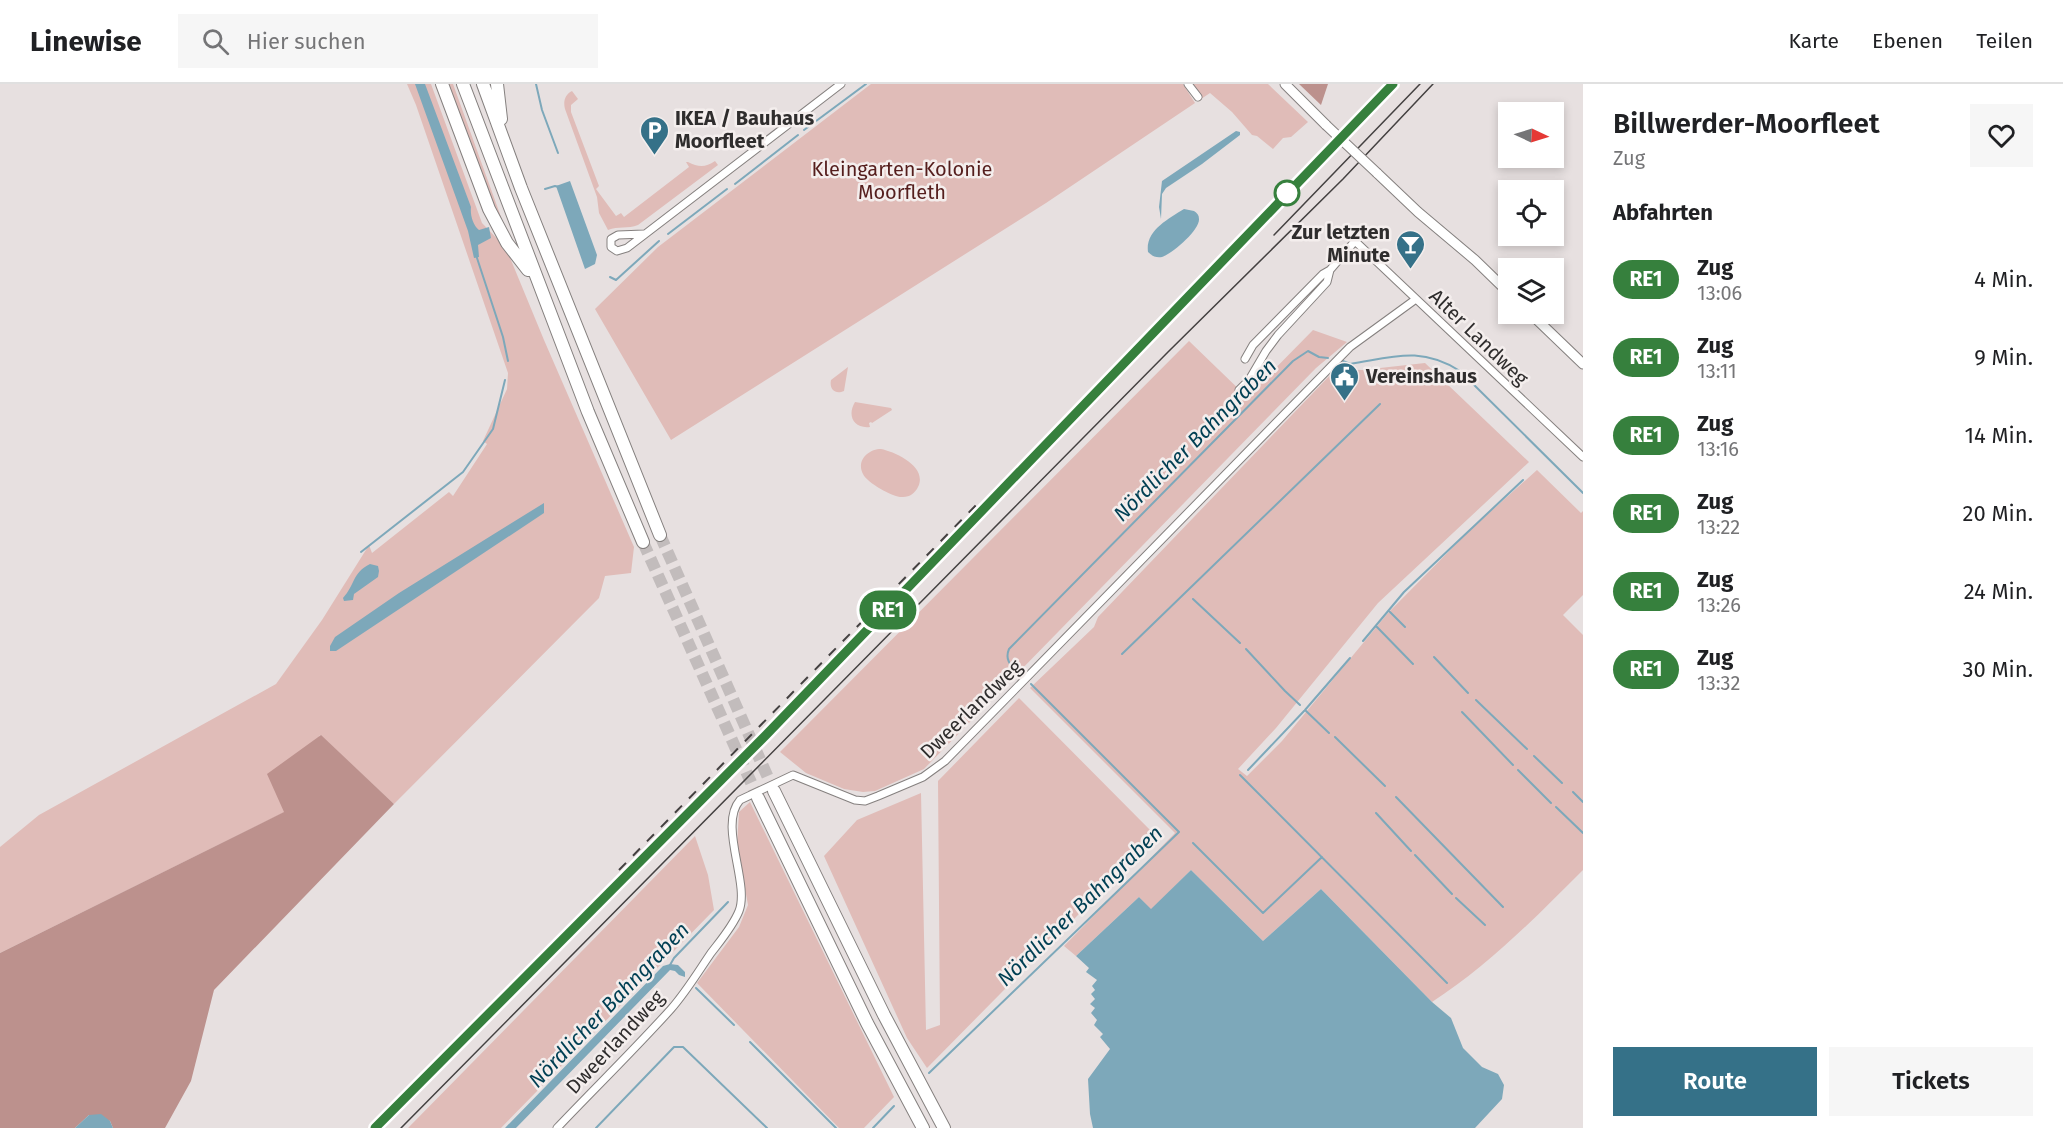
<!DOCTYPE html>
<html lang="de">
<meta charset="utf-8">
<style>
body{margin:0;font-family:"Fira Sans",sans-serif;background:#f6f6f6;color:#202124;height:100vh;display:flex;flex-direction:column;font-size:22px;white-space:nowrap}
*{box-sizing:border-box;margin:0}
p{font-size:20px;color:#757577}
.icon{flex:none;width:33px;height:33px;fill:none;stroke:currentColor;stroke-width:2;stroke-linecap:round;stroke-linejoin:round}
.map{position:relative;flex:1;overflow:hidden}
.drawer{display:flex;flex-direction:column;background:#fff;width:480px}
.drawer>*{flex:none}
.badge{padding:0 12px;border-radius:20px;font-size:21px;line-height:39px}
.needle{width:39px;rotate:94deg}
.tools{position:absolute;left:1498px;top:18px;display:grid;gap:12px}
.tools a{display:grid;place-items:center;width:66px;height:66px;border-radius:0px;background:#fff;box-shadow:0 3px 9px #0003;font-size:30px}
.map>.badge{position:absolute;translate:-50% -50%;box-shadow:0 0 0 3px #fff}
h2{padding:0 30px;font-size:22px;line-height:54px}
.round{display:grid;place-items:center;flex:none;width:63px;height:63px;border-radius:0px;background:#f6f6f6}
.summary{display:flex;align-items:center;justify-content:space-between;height:102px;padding:0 30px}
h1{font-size:28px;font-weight:600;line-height:45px}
.button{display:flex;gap:12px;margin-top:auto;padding:12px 30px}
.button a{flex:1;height:69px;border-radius:0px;background:#357188;color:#fff;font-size:24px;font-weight:600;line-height:69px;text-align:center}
.button a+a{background:#f6f6f6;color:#202124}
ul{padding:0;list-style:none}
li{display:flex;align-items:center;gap:18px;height:78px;padding:0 30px}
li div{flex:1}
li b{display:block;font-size:22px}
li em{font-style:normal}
li .badge{min-width:66px;font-weight:700;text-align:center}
header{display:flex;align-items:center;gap:36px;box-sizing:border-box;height:84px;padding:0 30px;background:#fff;border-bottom:2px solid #e0e0e0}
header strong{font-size:28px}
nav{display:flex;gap:33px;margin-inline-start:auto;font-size:21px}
.search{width:420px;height:54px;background:#f6f6f6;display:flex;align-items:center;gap:15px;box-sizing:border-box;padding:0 21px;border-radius:0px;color:#757577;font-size:22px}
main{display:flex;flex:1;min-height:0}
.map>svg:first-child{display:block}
.green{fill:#e0bcb8}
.forest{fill:#bc918d}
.water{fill:#7da8ba}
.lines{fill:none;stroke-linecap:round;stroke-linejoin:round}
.stream{stroke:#7da8ba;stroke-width:2}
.motorway-tunnel{stroke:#c2bcbc;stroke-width:12;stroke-dasharray:12 6;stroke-linecap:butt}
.minor-casing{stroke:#85807f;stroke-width:9}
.secondary-casing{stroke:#85807f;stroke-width:11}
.motorway-casing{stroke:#85807f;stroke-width:14}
.minor{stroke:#fff;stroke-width:7}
.secondary{stroke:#fff;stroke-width:9}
.motorway{stroke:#fff;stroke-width:12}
.tram{stroke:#444141;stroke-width:1.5}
.rail{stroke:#444141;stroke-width:2;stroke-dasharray:10 10;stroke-linecap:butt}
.secondary-bridge-casing{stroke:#85807f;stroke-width:11;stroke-linecap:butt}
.secondary-bridge{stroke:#fff;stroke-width:9}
.line-casing{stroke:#fff;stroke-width:14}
.line{stroke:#36803d;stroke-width:9}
.stop-dot{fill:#fff;stroke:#36803d;stroke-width:3}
.labels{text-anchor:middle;stroke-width:5;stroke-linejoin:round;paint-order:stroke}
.poi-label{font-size:20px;font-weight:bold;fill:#2f2d2d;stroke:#f4eeed;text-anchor:start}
.park-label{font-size:20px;fill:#551e1d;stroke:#f4eeed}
.street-label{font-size:20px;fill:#2f2d2d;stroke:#f4eeed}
.water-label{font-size:21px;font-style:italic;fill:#003f53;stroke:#f4eeed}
</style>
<header>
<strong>Linewise</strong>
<div class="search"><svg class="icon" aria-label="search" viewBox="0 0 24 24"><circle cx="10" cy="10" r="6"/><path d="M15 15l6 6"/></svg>Hier suchen</div>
<nav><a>Karte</a><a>Ebenen</a><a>Teilen</a></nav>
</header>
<main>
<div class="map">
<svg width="1583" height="1044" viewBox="0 0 1583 1044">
<rect width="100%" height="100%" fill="#e7e0e0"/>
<!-- green -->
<path class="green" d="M 407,0 L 431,0 L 482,139 L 506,164 L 544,256 L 634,463 L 631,489 L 605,492 L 599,514 L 394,720 L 320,651 L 285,728 L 0,869 L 0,763 L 39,731 L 276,600 L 322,536 L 369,461 L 372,469 L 449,408 L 453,412 L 487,360 L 483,357 L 507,305 L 508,289 L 416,21 Z
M 447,0 L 453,0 L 505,144 L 494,127 Z
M 871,0 L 1183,0 L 1195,19 L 1046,119 L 671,356 L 595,225 L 658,163 Z
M 1190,0 L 1268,0 L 1308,38 L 1291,53 L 1283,54 L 1273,65 L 1257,52 L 1252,51 L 1232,28 L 1210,9 L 1201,15 Z
M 572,7 L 578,15 L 571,21 L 571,28 L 599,102 L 596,105 L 616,132 L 621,129 L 624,133 L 689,83 L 686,78 L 688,78 C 698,83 705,84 715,77 L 718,81 L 638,141 C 628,145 618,142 608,146 L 599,129 L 597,113 L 565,25 C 563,18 565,10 572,7 Z
M 1313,246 L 1347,258 L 1316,284 L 924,685 L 875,707 L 863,708 L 844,705 L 806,689 L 780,668 L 1189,257 L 1247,313 Z
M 1425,279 L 1529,378 L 1378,519 L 1276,644 L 1238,685 L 1247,692 L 1282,657 L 1388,529 L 1469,447 L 1537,386 L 1581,429 L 1583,427 L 1583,511 L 1563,531 L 1583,551 L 1583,786 C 1536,833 1488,882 1432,918 L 1321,805 L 1263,857 L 1191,786 L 1151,826 L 1139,813 L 1076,872 L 1064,862 L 1175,749 L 1030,604 L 1094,543 L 1098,533 L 1336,285 L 1362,286 Z
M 848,283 L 844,307 C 835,311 829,305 831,296 Z
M 855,318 L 891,324 L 892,326 L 872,339 L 871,338 L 869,339 L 870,343 C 853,345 847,331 855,318 Z
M 881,365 C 896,368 928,383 918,403 C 915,409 910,413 903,413 C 894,414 867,399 863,390 C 856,377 868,365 881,365 Z
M 1019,614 L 1156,752 L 927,984 L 907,954 L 824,772 L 857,736 L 921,709 L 926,946 L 940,941 L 938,697 Z
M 750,718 L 894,1013 L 864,1044 L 839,1044 L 697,899 L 739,843 L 748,821 L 737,761 L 739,728 Z
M 695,752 L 708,791 L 714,826 L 501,1044 L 408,1044 Z"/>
<!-- forest -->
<path class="forest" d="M 1299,0 L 1328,0 L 1321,21 Z
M 321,651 L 394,720 L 214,906 L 191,997 L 165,1044 L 113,1044 L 110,1037 L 89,1031 L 75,1044 L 0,1044 L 0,869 L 284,728 L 267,690 Z"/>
<!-- water -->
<path class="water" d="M 415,0 L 425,0 L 471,123 C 470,131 473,141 479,146 L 489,143 L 491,154 L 478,161 L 479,173 L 474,174 L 468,147 Z
M 1236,47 L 1240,48 L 1240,51 L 1202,80 L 1166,104 L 1162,110 L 1161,135 L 1159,123 L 1162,97 Z
M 570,97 L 597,171 L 595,180 L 585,185 L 556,102 Z
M 1184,125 L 1194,127 C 1197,129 1199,131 1199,135 C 1200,146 1172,170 1162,173 C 1156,174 1152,172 1148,168 C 1145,147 1168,135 1184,125 Z
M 544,419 L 544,429 L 336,567 L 330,567 L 330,562 L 335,553 L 399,509 Z
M 370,480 L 378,482 L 379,487 L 378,493 L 354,510 L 353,516 L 344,517 L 343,514 C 355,501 352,489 370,480 Z
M 1191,786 L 1263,857 L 1321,805 L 1432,918 L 1451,934 L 1463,964 L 1482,983 L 1498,990 L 1504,1001 L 1502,1015 L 1475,1044 L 1093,1044 L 1090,1030 L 1088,995 L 1110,965 L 1100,953 L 1103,950 L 1094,941 L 1097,936 L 1091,929 L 1095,924 L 1090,920 L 1095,915 L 1091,910 L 1095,906 L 1092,902 L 1097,896 L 1086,888 L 1089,884 L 1076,872 L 1139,813 L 1151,825 Z
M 670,880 L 678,881 L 685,888 L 685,893 L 679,891 L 675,887 L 670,886 L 516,1044 L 505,1044 L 663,882 Z
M 101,1030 L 110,1037 L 113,1044 L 75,1044 L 89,1031 Z"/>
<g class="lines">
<!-- stream -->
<path class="stream" d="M 536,0 L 542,26 L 558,69
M 804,46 L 866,0
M 735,100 L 798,51
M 545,105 L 555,102 L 559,103
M 668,150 L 727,105
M 476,171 L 503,253 L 508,277
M 610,193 L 616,196 L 659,157
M 1343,277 L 1350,280 C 1394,273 1420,262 1460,287 L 1583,409
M 361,468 L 463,388 L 493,345 L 505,296
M 1193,515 L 1240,559
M 1390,528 L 1405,543
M 1376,542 L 1413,580
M 1363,557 L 1404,508 L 1523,396
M 1246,565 L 1285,607 L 1300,621
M 1122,570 L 1380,320
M 1434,573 L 1468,609
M 1020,590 C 1012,582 1004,577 1009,565 L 1293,277 L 1308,267 L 1319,273 L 1328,274
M 1476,616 L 1527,665
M 1305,626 L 1329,649
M 1462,628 L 1513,681
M 1335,653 L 1385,702
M 1534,672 L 1562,699
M 1248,686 L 1305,626 L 1350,574
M 1518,686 L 1551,719
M 1240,691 L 1447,899
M 1573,708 L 1583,718
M 1396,713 L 1503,823
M 1556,723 L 1583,749
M 1376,729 L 1411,767
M 1193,759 L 1263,829 L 1322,773
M 1415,771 L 1452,810
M 1456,814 L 1485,841
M 670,881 L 674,874 L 728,818
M 696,904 L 734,941
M 750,958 L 836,1044
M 929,989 L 1179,748 L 1031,600
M 596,1044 L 674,963 L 683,963 L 767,1044
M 873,1044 L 894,1022"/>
<!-- motorway-tunnel -->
<path class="motorway-tunnel" d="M 660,451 L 774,707
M 643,458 L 758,714"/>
<defs>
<path id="minor" d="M 1188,0 L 1198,13
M 644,150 L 618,151 L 611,155 L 611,163 L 617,167 L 627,164 L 841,0
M 1245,275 L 1253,261 L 1323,190 L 1330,186
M 1239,306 L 1249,296 L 1266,267 L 1278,251 L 1327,198 L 1330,186 L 1355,157 L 1583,373
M 557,1044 C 595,1004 634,966 671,925 C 686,908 698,888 711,869 C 721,856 733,842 739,827 C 750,799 718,741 740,716 L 793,691 L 855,716 L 865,717 L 878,712 L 923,693 L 945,677 L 1350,263 L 1416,215"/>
<path id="secondary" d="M 1285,0 L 1326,41
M 1377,89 L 1418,128 L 1475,176 L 1509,209
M 1531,230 L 1583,280"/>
<path id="motorway" d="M 442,0 L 489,125 L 507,159 L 528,186
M 463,0 L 588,328 L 643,458
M 483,0 L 521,104 L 660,451
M 497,0 L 501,35
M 774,707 L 884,931 L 944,1044
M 758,714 L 867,939 L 923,1044"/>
</defs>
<!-- minor casing -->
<use href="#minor" class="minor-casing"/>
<!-- secondary casing -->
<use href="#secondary" class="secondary-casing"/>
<!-- motorway casing -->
<use href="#motorway" class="motorway-casing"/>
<!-- minor -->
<use href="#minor" class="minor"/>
<!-- secondary -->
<use href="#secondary" class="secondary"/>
<!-- motorway -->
<use href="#motorway" class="motorway"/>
<!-- tram -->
<path class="tram" d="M 1274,151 L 1420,0
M 401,1044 L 1168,268 L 1343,95 L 1433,0"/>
<!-- rail -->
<path class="rail" d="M 619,786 L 982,415
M 375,1044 L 766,651 L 1393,0"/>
<defs>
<path id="secondary-bridge" d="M 1326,41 L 1377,89"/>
</defs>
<!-- secondary-bridge casing -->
<use href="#secondary-bridge" class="secondary-bridge-casing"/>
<!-- secondary-bridge -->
<use href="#secondary-bridge" class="secondary-bridge"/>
</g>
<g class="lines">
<defs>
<path id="line" d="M 375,1044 L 766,651 L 1393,0"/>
</defs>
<!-- line casing -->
<use href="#line" class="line-casing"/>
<!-- line -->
<use href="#line" class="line"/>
</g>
<!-- icons -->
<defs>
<symbol id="parking-pin" viewBox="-11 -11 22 30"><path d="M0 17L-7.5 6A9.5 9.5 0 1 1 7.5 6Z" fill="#357188" stroke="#f4eeed"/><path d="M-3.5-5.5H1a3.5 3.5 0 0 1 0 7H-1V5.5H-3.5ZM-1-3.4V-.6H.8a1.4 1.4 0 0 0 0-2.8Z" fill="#fff"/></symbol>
<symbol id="bar-pin" viewBox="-11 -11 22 30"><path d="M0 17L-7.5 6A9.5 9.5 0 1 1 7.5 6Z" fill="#357188" stroke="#f4eeed"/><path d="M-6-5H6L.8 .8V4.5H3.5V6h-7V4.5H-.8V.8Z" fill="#fff"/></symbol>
<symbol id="civic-pin" viewBox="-11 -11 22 30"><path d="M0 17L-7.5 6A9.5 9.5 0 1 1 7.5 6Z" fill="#357188" stroke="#f4eeed"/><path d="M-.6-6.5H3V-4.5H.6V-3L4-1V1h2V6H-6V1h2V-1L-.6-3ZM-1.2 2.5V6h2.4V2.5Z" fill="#fff"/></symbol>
</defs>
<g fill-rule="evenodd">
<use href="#parking-pin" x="638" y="30" width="33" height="45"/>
<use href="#bar-pin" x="1394" y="144" width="33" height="45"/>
<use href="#civic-pin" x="1328" y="276" width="33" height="45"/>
</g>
<!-- markers -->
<circle class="stop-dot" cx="1287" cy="109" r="12"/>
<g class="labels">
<!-- poi labels -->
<g class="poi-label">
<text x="675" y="41">IKEA / Bauhaus<tspan x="675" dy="23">Moorfleet</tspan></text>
<text x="1390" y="155" text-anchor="end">Zur letzten<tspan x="1390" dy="23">Minute</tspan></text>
<text x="1366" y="299">Vereinshaus</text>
</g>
<!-- park labels -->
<g class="park-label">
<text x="902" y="92">Kleingarten-Kolonie<tspan x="902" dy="23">Moorfleth</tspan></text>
</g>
<!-- street labels -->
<g class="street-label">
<text transform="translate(1479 253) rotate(44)" y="7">Alter Landweg</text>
<text transform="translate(971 625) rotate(-44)" y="7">Dweerlandweg</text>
<text transform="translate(615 958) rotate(-47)" y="7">Dweerlandweg</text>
</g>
<!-- water labels -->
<g class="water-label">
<text transform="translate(1195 356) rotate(-45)" y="7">Nördlicher Bahngraben</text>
<text transform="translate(1080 822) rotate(-44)" y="7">Nördlicher Bahngraben</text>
<text transform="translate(609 921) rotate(-46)" y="7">Nördlicher Bahngraben</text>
</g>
</g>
</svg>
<div class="tools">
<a><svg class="needle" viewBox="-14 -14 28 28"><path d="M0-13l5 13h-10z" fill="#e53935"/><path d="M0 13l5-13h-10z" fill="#757577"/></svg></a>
<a><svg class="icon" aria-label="locate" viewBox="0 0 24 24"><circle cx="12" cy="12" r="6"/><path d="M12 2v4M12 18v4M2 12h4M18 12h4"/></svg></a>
<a><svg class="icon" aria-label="layers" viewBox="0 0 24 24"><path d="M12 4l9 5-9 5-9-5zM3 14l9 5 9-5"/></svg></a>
</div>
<b class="badge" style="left:888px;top:526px;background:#36803d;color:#fff">RE1</b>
</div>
<section class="drawer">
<div class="summary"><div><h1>Billwerder-Moorfleet</h1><p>Zug</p></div><a class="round"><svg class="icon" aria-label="heart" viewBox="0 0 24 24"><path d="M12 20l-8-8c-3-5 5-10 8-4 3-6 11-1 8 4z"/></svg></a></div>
<h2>Abfahrten</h2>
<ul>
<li><span class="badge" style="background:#36803d;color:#fff">RE1</span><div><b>Zug</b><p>13:06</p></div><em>4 Min.</em></li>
<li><span class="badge" style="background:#36803d;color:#fff">RE1</span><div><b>Zug</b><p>13:11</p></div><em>9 Min.</em></li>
<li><span class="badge" style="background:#36803d;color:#fff">RE1</span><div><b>Zug</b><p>13:16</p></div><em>14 Min.</em></li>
<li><span class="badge" style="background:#36803d;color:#fff">RE1</span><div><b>Zug</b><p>13:22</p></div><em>20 Min.</em></li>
<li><span class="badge" style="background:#36803d;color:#fff">RE1</span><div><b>Zug</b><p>13:26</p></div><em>24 Min.</em></li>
<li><span class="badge" style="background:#36803d;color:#fff">RE1</span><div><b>Zug</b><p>13:32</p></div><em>30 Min.</em></li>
</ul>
<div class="button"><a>Route</a><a>Tickets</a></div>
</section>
</main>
